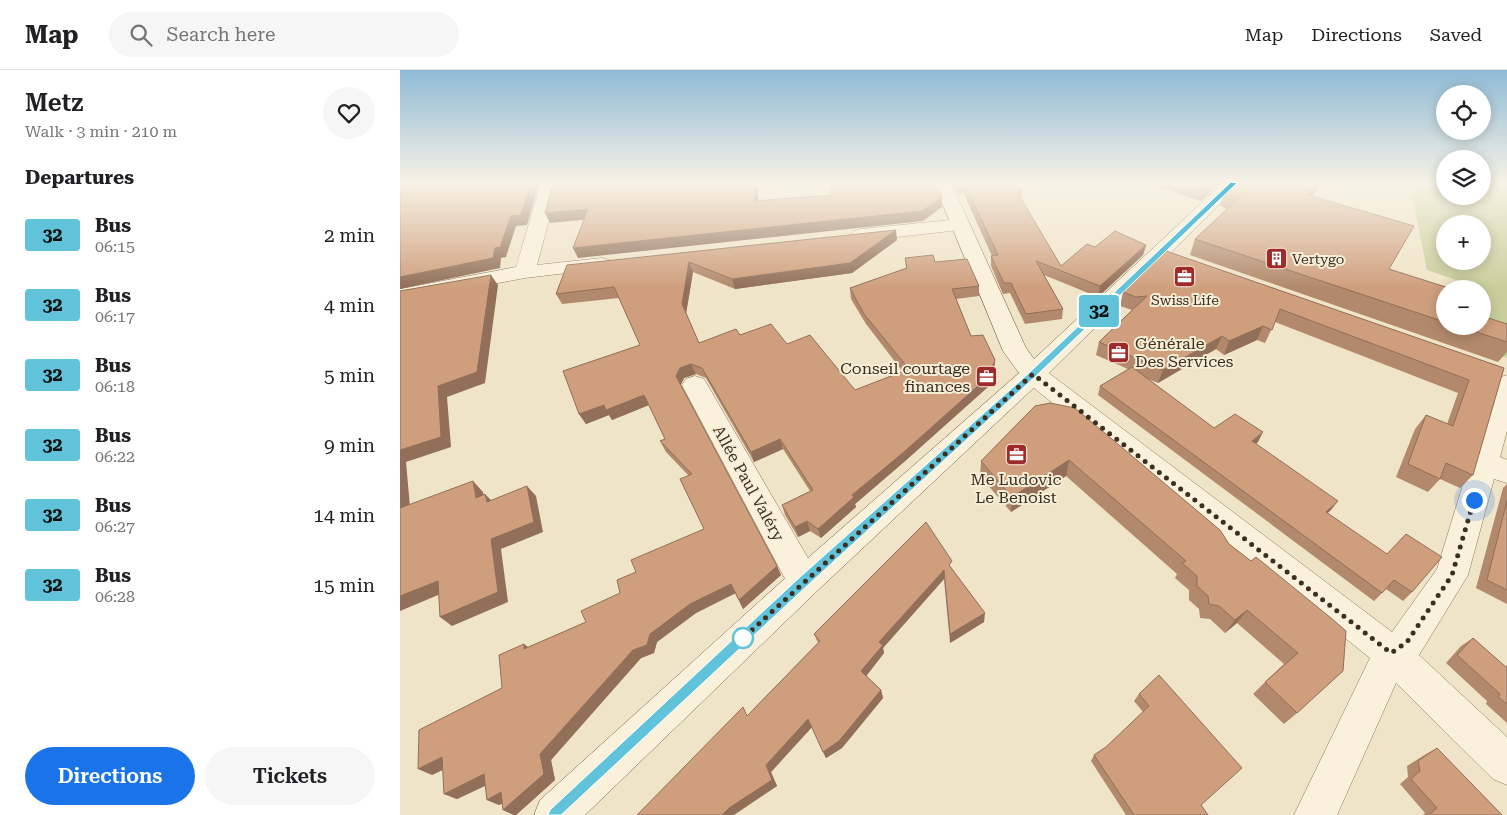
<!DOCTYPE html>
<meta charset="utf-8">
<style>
body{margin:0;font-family:"Roboto Serif",serif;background:#f6f6f6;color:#202124;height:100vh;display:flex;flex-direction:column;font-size:19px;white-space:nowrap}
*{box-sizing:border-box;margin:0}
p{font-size:16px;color:#757577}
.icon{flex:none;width:28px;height:28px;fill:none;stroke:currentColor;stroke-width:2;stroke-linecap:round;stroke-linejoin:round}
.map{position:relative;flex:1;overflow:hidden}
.drawer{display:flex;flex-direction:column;background:#fff;width:400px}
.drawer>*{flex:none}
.badge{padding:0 10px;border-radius:4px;font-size:18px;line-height:32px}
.controls{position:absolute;left:1036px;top:15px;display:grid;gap:10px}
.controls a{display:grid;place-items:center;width:55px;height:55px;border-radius:50%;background:#fff;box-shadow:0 2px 12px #0003;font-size:25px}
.you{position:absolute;width:25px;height:25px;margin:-12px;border:4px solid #fff;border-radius:50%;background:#1a73e8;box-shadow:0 0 0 8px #1a73e833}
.map>.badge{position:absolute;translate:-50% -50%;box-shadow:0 0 0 2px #fff}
h2{padding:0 25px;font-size:19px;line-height:45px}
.round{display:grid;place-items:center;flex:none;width:52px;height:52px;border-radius:26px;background:#f6f6f6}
.overview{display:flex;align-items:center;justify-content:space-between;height:85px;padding:0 25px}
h1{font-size:24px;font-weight:600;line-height:38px}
.primary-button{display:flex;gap:10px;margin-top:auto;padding:10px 25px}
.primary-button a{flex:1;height:58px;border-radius:30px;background:#1a73e8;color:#fff;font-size:20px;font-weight:600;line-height:58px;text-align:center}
.primary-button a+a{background:#f6f6f6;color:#202124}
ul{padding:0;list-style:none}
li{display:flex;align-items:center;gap:15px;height:70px;padding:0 25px}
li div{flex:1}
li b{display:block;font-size:19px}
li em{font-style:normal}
li .badge{min-width:55px;font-weight:700;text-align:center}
header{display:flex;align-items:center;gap:30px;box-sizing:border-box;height:70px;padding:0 25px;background:#fff;border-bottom:1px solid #e0e0e0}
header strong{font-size:24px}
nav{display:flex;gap:28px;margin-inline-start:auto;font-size:18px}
.search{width:350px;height:45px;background:#f6f6f6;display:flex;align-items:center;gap:12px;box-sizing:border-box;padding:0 18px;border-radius:28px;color:#757577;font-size:19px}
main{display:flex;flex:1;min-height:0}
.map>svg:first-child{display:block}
.green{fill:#c9cf9b;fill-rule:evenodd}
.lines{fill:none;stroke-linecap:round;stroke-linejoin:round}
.street-casing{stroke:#8d765c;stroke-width:1}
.secondary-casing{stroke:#6f573f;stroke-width:1}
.street{fill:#faf1dc;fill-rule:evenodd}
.secondary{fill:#faf1dc;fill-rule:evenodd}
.wall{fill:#b2896c}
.shaded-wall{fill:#916f58}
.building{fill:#cf9f7d;stroke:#916f58}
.line{fill:#61c3d9;stroke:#fff}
.walk{stroke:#3d2e20;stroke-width:5;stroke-dasharray:0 9}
.stop-dot{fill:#fff;stroke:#61c3d9;stroke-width:2.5}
.labels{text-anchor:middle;stroke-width:4;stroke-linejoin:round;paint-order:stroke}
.far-poi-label{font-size:14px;fill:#3d2e20;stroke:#f7eed8;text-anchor:start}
.poi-label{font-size:16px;fill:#3d2e20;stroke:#f7eed8;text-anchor:start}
.street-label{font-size:16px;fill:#3d2e20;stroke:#f7eed8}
</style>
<header>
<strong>Map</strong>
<div class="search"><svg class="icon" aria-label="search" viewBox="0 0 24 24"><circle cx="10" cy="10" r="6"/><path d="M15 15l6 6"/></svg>Search here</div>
<nav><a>Map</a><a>Directions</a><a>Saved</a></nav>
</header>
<main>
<section class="drawer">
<div class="overview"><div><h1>Metz</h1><p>Walk · 3 min · 210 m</p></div><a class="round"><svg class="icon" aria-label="heart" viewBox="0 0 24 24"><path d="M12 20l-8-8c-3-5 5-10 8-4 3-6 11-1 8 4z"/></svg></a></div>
<h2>Departures</h2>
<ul>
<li><span class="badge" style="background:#61c3d9;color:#111">32</span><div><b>Bus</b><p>06:15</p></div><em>2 min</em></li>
<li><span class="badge" style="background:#61c3d9;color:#111">32</span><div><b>Bus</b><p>06:17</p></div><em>4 min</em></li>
<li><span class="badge" style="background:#61c3d9;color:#111">32</span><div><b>Bus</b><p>06:18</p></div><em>5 min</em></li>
<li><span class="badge" style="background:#61c3d9;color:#111">32</span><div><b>Bus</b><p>06:22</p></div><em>9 min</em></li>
<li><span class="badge" style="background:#61c3d9;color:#111">32</span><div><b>Bus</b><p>06:27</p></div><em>14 min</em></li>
<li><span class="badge" style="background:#61c3d9;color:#111">32</span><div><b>Bus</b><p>06:28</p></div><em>15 min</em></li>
</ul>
<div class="primary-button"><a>Directions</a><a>Tickets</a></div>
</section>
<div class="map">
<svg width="1107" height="745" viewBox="0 0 1107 745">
<rect width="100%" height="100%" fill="#f0e4c8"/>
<!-- green -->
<path class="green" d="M 1020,113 L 1045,113 L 1045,126 L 1082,126 L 1083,113 L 1107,113 L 1107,288 L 1072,276 L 1082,256 L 1083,249 L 1088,234 L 1083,226 L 1082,219 L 1027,200 L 1012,126 ZM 1045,154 L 1082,154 L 1082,191 L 1045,191 Z"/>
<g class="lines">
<defs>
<path id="street" d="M 141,113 L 159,113 L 137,195 L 202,188 L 209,190 L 212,194 L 209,198 L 125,208 L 0,231 L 0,219 L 116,197 Z
M 561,149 L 568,151 L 570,155 L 568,159 L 461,171 L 454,169 L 451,165 L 454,161 L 461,159 Z
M 633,296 L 642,298 L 992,562 L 1037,499 L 1094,314 L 1098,308 L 1107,305 L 1107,361 L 1100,387 L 1107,390 L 1107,413 L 1094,409 L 1068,505 L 1019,585 L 1107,667 L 1107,715 L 1093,709 L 996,613 L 937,745 L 894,745 L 970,588 L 624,310 L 621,304 L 624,298 Z
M 295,306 L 304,309 L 416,502 L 421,512 L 416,522 L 404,527 L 392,522 L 282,315 L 286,309 Z"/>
<path id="secondary" d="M 534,113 L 551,113 L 626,278 L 634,289 L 823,113 L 841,113 L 642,310 L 416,522 L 185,745 L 134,745 L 140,730 L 392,502 L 619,303 L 603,281 Z"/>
</defs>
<!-- street casing -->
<use href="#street" class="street-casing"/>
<!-- secondary casing -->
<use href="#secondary" class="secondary-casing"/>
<!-- street -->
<use href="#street" class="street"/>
<!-- secondary -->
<use href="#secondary" class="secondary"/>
</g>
<!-- wall -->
<path class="wall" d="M 552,113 L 618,113 L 622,121 L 621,130 L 661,196 L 695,177 L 746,175 L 743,185 L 698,227 L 644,205 L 663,239 L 662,249 L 625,254 L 610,223 L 603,224 L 591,196 L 591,186 L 592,186 L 563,122 L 559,125 Z
M 746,113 L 820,113 L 801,131 Z
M 825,120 L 913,126 L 989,199 L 1045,219 L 1045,256 L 1082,256 L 1107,254 L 1107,282 L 1098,292 L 790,185 L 795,169 L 827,139 L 820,136 Z
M 497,170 L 452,203 L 335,219 L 293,202 L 286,243 L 299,273 L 340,265 L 387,274 L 455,320 L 503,302 L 466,254 L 451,229 L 450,218 L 506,198 L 505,188 L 535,192 L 579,216 L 579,226 L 556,229 L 571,266 L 595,290 L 594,301 L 589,316 L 504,392 L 455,434 L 456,437 L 421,468 L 410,461 L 398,467 L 385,445 L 382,435 L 410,421 L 383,379 L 354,392 L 306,308 L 296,304 L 284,308 L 281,315 L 377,496 L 381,505 L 343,539 L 335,523 L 296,543 L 257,572 L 254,583 L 241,588 L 151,690 L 155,710 L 116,745 L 114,745 L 103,740 L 102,734 L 99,735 L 87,730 L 85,716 L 57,729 L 44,724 L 43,700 L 32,705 L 102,618 L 124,574 L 128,577 L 186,552 L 220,523 L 236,502 L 304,459 L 289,406 L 266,382 L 260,371 L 265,369 L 249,335 L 212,350 L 209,345 L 186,354 L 179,344 L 240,275 L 219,228 L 162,234 L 156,224 L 167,195 Z
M 766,181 L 1104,298 L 1073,405 L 1060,418 L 1040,409 L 1028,422 L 996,407 L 1015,359 L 1026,345 L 1047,354 L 1058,323 L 875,252 L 865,273 L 857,270 L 824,285 L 816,279 L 758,313 L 748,309 L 814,358 L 858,372 L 856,374 L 931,440 L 927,443 L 1012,522 L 1003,531 L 986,519 L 974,531 L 698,325 L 700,316 L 728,299 L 696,285 L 699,272 L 732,240 L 720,236 L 723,222 Z
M 635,336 L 829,474 L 851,491 L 931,548 L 897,643 L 884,654 L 853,624 L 865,612 L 884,594 L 837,553 L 825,563 L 810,549 L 800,548 L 799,539 L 789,530 L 789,520 L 775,508 L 777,504 L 666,406 L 611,442 L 580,406 L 581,391 Z
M 1107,414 L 1107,534 L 1076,518 L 1103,418 Z
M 552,499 L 584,552 L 550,573 L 544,509 L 483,578 L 484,583 L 466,606 L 481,620 L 483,628 L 442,678 L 426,688 L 412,657 L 371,702 L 377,716 L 335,743 L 348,645 L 418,573 L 414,564 Z
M 1073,568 L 1106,597 L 1107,594 L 1107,653 L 1086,634 L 1087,631 L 1046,593 L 1061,576 Z
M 759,605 L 801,735 L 808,745 L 726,745 L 691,691 L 694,685 L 706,677 L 743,642 L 734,631 L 739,624 Z
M 1037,678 L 1102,745 L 1023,745 L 1025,743 L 1000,714 L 1008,707 L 1007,696 L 1026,684 Z"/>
<!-- shaded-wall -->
<path class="shaded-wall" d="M 131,113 L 139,113 L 127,155 L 116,156 L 106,187 L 101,188 L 100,198 L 0,219 L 0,207 L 111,146 Z
M 355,113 L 358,113 L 358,141 L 355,131 Z
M 562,113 L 563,113 L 563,122 L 559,125 L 559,115 Z
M 808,113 L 820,113 L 801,131 L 806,115 Z
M 917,113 L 923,113 L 900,141 L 908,125 Z
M 542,127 L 542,137 L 523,151 L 178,188 L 173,178 Z
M 188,139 L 192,149 L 150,153 L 145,143 Z
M 496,160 L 497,170 L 452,203 L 335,219 L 332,209 Z
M 746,175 L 743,185 L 698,227 L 700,216 Z
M 289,192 L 293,202 L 286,244 L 282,234 Z
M 91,205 L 98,215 L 85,313 L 47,327 L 51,377 L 6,392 L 11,448 L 0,438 L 0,380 L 38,316 Z
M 863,256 L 857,270 L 824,285 L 829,271 Z
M 822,266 L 816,279 L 758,313 L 763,300 Z
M 595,290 L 594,301 L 589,316 L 504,392 L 455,434 L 456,437 L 421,468 L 418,459 L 452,425 Z
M 291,294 L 296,304 L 284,308 L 280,316 L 276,306 L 280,298 Z
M 244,325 L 249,335 L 212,350 L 209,345 L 186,354 L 179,344 L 204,335 Z
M 863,362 L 858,372 L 847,380 L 852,371 Z
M 380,369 L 383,379 L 354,392 L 351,382 Z
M 669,390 L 666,406 L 611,442 L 612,427 Z
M 73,411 L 83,422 L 85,438 L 76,428 Z
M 127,416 L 136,426 L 143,462 L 101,479 L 108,532 L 52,556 L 40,547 L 91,469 Z
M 85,424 L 95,434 L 87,432 Z
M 938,431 L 931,440 L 919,451 L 926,442 Z
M 407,451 L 410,461 L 398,467 L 395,457 Z
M 377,496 L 381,505 L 343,539 L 339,530 Z
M 544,500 L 544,509 L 483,578 L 484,583 L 464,609 L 461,601 L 479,572 Z
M 38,511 L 50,520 L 0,541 L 0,526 Z
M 331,514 L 336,523 L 296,543 L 257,572 L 254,583 L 241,588 L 151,690 L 155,710 L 116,745 L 114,745 L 103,740 L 140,684 L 233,580 L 250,564 L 290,534 Z
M 847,540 L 837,553 L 825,563 L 835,550 Z
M 585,543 L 584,552 L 550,573 L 550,564 Z
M 124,574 L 134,582 L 124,579 Z
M 481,620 L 483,628 L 442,678 L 426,688 L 423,682 Z
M 408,649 L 412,657 L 371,702 L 377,716 L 334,745 L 322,745 Z
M 42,687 L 56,693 L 32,705 L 18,699 Z
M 84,704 L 97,710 L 57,729 L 44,724 Z
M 101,722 L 113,727 L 99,735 L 87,730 Z"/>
<!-- building -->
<path class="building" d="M 0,113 L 131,113 L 121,145 L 111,146 L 100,177 L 95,178 L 93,188 L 0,207 Z
M 153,113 L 355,113 L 355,131 L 432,125 L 430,113 L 536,113 L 542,127 L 522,141 L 173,178 L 188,139 L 145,143 Z
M 564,113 L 618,113 L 622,121 L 617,122 L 661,196 L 687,174 L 695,177 L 715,161 L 746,175 L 700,216 L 636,191 L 663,239 L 626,244 L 611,213 L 604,213 L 591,186 L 598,185 Z
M 833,113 L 917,113 L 908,125 L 1014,156 L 989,199 L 1052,219 L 1045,219 L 1045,252 L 795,169 L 842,125 L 825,120 Z
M 496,160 L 450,193 L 332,209 L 289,192 L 282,234 L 299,273 L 336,259 L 340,265 L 371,254 L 387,274 L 410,265 L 455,320 L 509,299 L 464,244 L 450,218 L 507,198 L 505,188 L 533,185 L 535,192 L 567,189 L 579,216 L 552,219 L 571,266 L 583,265 L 595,290 L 589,306 L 504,382 L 452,425 L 454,427 L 418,459 L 407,451 L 395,457 L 382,435 L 413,420 L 380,369 L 351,382 L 302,298 L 291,294 L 280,298 L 276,306 L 377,496 L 339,530 L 331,514 L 290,534 L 250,564 L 247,575 L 233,580 L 140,684 L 144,704 L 103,740 L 101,722 L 87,730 L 84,704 L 44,724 L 42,687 L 18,699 L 19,660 L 102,618 L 99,585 L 124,574 L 124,579 L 186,552 L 181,541 L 220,523 L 217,510 L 236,502 L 231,490 L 304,459 L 280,409 L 292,404 L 260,371 L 265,369 L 244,325 L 206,340 L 204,335 L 179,344 L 163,301 L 240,275 L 214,217 L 156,224 L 167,195 Z
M 766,181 L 1104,298 L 1073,405 L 1046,393 L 1040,409 L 1008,394 L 1026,345 L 1053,356 L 1069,310 L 880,239 L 872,260 L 863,256 L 829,271 L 822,266 L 763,300 L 699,272 L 747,226 L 736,227 L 723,222 Z
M 91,205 L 77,302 L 38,316 L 41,367 L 0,380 L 0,221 Z
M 1082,246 L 1107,254 L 1107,272 L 1059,256 L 1082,256 Z
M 732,297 L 814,358 L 835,344 L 863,362 L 852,371 L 938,431 L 926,442 L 987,484 L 1006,464 L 1042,487 L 1012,522 L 994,510 L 982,523 L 700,316 Z
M 650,333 L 675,338 L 820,460 L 829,474 L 851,491 L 856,487 L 931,548 L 946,561 L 943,601 L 897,643 L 865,612 L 898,583 L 847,540 L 835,550 L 819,536 L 809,534 L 808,526 L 797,516 L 797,506 L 782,493 L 786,491 L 669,390 L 612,427 L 581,391 L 635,336 Z
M 73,411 L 76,428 L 85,424 L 87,432 L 127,416 L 134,452 L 91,469 L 98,522 L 40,547 L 38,511 L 0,526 L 0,437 L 0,438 Z
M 1107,431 L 1107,520 L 1087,510 Z
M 526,452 L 552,491 L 549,495 L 585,543 L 550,564 L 544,500 L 479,572 L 483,575 L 461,601 L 481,620 L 439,671 L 423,682 L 408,649 L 366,695 L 372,710 L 329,738 L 322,745 L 237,745 L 343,637 L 347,646 L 420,571 L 414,564 Z
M 1073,568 L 1107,598 L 1107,634 L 1098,627 L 1100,624 L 1057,585 Z
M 759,605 L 842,698 L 801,735 L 808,745 L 734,745 L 694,685 L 706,677 L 749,636 L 739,624 Z
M 1037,678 L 1102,745 L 1029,745 L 1037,738 L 1011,709 L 1020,701 L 1018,691 Z"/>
<!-- sky -->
<linearGradient id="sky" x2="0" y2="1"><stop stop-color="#8fbad6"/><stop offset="0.52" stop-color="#f8f3e6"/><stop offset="1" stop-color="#f8f3e6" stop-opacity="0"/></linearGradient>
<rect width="1107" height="218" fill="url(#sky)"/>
<!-- line -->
<path class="line" d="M 831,112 L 837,113 L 636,306 L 408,515 L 161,745 L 148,745 L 150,740 L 399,508 L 630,302 Z"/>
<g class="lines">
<!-- walk -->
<path class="walk" d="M 343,568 L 341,570 L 633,304 L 991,583 L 1007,572 L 1052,505 L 1074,430"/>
</g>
<!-- icons -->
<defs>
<symbol id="building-square" viewBox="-11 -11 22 22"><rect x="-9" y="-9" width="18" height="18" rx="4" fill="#9e2a2b" stroke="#f7eed8"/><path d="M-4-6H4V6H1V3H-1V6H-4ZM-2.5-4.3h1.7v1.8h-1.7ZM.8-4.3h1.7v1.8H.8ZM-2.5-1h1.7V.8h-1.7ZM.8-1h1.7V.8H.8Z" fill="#fff"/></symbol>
<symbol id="office-square" viewBox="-11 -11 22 22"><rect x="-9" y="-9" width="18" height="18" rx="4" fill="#9e2a2b" stroke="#f7eed8"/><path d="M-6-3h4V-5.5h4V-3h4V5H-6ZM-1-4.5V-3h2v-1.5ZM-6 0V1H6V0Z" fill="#fff"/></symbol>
</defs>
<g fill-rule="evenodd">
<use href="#building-square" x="864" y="176" width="25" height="25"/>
<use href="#office-square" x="772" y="194" width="25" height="25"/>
<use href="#office-square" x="706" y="270" width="25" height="25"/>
<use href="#office-square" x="574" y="294" width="25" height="25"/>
<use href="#office-square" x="604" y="372" width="25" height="25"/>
</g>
<!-- markers -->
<circle class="stop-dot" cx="343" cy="568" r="10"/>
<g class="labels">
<!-- far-poi labels -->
<g class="far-poi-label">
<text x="892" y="194">Vertygo</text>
<text x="785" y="235" text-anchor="middle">Swiss Life</text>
</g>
<!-- poi labels -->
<g class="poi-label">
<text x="735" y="279">Générale<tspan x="735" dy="18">Des Services</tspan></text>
<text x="570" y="304" text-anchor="end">Conseil courtage<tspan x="570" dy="18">finances</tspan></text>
<text x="616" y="415" text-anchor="middle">Me Ludovic<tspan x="616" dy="18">Le Benoist</tspan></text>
</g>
<!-- street labels -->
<g class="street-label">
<text transform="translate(349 413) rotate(61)" y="6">Allée Paul Valéry</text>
</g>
</g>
</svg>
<div class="controls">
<a><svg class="icon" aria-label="locate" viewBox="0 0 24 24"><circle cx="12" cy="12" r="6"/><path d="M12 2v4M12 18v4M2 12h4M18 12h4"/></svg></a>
<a><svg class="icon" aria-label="layers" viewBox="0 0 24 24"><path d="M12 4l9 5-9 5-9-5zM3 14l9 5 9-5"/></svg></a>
<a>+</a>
<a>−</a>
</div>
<div class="you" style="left:1074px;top:430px"></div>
<b class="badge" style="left:699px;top:241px;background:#61c3d9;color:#111">32</b>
</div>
</main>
